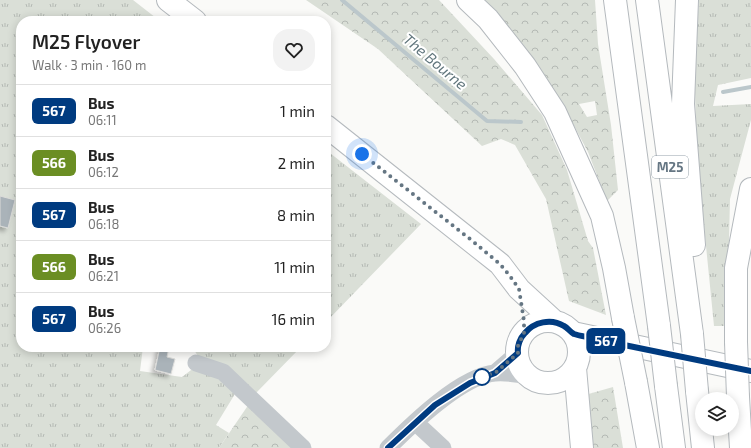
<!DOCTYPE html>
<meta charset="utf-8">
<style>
body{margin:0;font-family:"Exo 2",sans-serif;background:#f2f2f2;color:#222;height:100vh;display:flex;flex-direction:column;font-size:15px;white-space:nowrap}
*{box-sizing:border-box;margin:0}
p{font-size:13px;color:#767676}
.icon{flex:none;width:22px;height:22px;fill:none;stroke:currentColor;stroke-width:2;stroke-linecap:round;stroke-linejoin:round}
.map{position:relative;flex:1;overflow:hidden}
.details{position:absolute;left:16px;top:16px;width:315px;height:336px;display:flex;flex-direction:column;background:#fff;border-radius:16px;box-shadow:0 2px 10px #0003}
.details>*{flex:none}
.badge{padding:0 8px;border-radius:6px;font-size:14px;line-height:26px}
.tools{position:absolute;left:695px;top:392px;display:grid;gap:8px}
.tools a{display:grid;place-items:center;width:44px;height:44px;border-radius:50%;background:#fff;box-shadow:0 2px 10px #0003;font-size:20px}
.you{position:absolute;width:20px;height:20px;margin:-10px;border:3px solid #fff;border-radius:50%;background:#1a73e8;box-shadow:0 0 0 6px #1a73e833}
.map>.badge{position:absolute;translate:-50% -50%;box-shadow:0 0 0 2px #fff}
.round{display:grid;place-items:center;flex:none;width:42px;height:42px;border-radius:16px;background:#f2f2f2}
.summary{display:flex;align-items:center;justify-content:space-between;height:68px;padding:0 16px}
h1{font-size:19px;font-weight:600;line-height:30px}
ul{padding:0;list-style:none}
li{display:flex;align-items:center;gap:12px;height:52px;padding:0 16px;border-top:1px solid #e0e0e0}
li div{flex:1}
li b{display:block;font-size:15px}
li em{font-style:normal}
li .badge{min-width:44px;font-weight:700;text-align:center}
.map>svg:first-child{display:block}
.grass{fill:url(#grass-tufts)}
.forest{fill:url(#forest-crowns);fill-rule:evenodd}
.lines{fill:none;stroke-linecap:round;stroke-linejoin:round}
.stream{stroke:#bbc7cb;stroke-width:4}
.building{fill:#aab3b9;stroke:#dcdcda;filter:url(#shadow)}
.major-casing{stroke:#b5babe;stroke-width:24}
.highway-casing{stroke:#b4b9bd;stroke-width:24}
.minor{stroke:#c3c8cc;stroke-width:17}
.major{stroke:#fff;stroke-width:22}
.highway{stroke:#fff;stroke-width:22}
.highway-bridge-casing{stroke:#b4b9bd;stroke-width:24;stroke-linecap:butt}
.highway-bridge{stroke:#fff;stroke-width:22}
.line-casing{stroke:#fff;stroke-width:9}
.line{stroke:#003b80;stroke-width:6}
.walk{stroke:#657683;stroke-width:4;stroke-dasharray:0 7.2}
.stop-dot{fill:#fff;stroke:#003b80;stroke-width:2}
.labels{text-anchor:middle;stroke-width:4;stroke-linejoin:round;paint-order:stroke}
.shield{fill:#fff;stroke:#939fa8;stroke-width:1}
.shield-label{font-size:13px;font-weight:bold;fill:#657683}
.water-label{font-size:15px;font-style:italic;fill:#60757c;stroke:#fff}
</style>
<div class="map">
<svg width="751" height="448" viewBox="0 0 751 448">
<defs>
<pattern id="grass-tufts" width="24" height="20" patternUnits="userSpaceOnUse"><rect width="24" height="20" fill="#dadfd7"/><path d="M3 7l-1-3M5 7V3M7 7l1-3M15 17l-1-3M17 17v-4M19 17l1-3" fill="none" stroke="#b4b9b4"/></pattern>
<pattern id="forest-crowns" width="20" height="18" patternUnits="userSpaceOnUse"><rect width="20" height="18" fill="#dadfd7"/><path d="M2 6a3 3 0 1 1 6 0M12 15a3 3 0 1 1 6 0" fill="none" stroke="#b4b9b4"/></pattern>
<filter id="shadow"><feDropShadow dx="-3.5" dy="3.5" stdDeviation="2" flood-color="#0004"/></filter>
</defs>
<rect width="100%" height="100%" fill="#fafaf8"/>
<!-- grass -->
<path class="grass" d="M 0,0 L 133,0 L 160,21 L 21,21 L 21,347 L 143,347 L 140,371 L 182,377 L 195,367 L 238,389 L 216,425 L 229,433 L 219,448 L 0,448 Z
M 699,0 L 751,0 L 751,78 L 718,85 L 713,106 L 751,104 L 751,120 L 730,199 L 727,326 L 714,326 L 697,156 L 694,62 Z
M 326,150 L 421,224 L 326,322 Z
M 192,347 L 301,347 L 256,393 L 198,356 Z"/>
<!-- forest -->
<path class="forest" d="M 306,0 L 439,0 L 494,59 L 542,115 L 567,170 L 588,241 L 593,248 L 606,315 L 569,301 L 546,199 L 515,145 L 501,139 L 482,146 L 378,49 Z
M 485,0 L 595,0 L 598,44 L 611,125 L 618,190 L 607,201 L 588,152 L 564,107 L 533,58 ZM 595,101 L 597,115 L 587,117 L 579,104 Z
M 613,387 L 623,448 L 593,448 L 585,395 Z
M 251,401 L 297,448 L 219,448 Z"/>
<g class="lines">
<!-- stream -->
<path class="stream" d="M 342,0 L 487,121 L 521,122
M 723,92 L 751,87"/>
</g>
<!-- building -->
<path class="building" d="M 0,196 L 15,200 L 8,228 L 0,226 Z
M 160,347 L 169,347 L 167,357 L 175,359 L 171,374 L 155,370 Z"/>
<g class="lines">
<defs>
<path id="major" d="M 168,0 L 195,21
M 326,126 L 500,264 L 519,289 L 555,322
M517 352a31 31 0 1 1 62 0a31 31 0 1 1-62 0Z
M 573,333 L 751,371
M 575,368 L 582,448"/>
<path id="highway" d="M 468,0 L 488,19 L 525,66 L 555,112 L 602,216 L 614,268 L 623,318
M 615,0 L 659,326
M 647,0 L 692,334
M 687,0 L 683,104 L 694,245
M 736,342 L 736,268 L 751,189
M 636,382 L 648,448
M 666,386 L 674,448
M 697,391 L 703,448
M 738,397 L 741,448"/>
</defs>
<!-- major casing -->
<use href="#major" class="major-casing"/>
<!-- highway casing -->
<use href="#highway" class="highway-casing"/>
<!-- minor -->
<path class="minor" d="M 196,363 L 223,372 L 303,448
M 495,373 L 518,353
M 415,422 L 443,448
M 388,448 C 412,424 461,376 495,373 C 506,372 518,374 529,376"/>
<!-- major -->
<use href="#major" class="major"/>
<!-- highway -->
<use href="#highway" class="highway"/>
<defs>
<path id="highway-bridge" d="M 623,318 L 636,382
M 659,326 L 666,386
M 692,334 L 697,391
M 736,342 L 738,397"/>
</defs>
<!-- highway-bridge casing -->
<use href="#highway-bridge" class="highway-bridge-casing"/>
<!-- highway-bridge -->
<use href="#highway-bridge" class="highway-bridge"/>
</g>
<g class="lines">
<defs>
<path id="line" d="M 388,448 L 435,405 L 470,383 L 495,373 L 518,353 C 517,346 520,338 525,333 C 534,322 551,318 564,326 C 568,328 570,332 574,334 C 580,336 588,337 595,339 L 751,371"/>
</defs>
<!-- line casing -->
<use href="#line" class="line-casing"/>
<!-- line -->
<use href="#line" class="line"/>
<!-- walk -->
<path class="walk" d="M 362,154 L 470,239 L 500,264 L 510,276 L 519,289 L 524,321 L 524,333 L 517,348 L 518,353 L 495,373 L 480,377 L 482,377"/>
</g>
<!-- markers -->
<circle class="stop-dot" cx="482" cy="377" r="8"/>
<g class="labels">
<!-- shield labels -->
<rect class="shield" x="652" y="156" width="36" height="22" rx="3"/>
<g class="shield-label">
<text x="670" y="172">M25</text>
</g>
<!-- water labels -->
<g class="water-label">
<text transform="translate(435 62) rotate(40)" y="5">The Bourne</text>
</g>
</g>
</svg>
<div class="tools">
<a><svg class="icon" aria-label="layers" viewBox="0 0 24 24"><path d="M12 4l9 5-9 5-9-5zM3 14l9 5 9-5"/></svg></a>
</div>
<div class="you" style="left:362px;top:154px"></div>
<b class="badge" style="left:606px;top:341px;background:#003b80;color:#fff">567</b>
<section class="details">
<div class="summary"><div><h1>M25 Flyover</h1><p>Walk · 3 min · 160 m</p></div><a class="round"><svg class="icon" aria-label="heart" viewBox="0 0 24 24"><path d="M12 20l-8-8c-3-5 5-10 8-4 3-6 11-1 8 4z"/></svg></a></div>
<ul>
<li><span class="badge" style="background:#003b80;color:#fff">567</span><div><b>Bus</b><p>06:11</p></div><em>1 min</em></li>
<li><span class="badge" style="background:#6b8e23;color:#fff">566</span><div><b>Bus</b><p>06:12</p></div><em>2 min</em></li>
<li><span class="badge" style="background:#003b80;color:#fff">567</span><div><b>Bus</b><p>06:18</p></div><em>8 min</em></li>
<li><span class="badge" style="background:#6b8e23;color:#fff">566</span><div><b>Bus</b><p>06:21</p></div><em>11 min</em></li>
<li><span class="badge" style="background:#003b80;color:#fff">567</span><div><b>Bus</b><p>06:26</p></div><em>16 min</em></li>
</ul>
</section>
</div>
